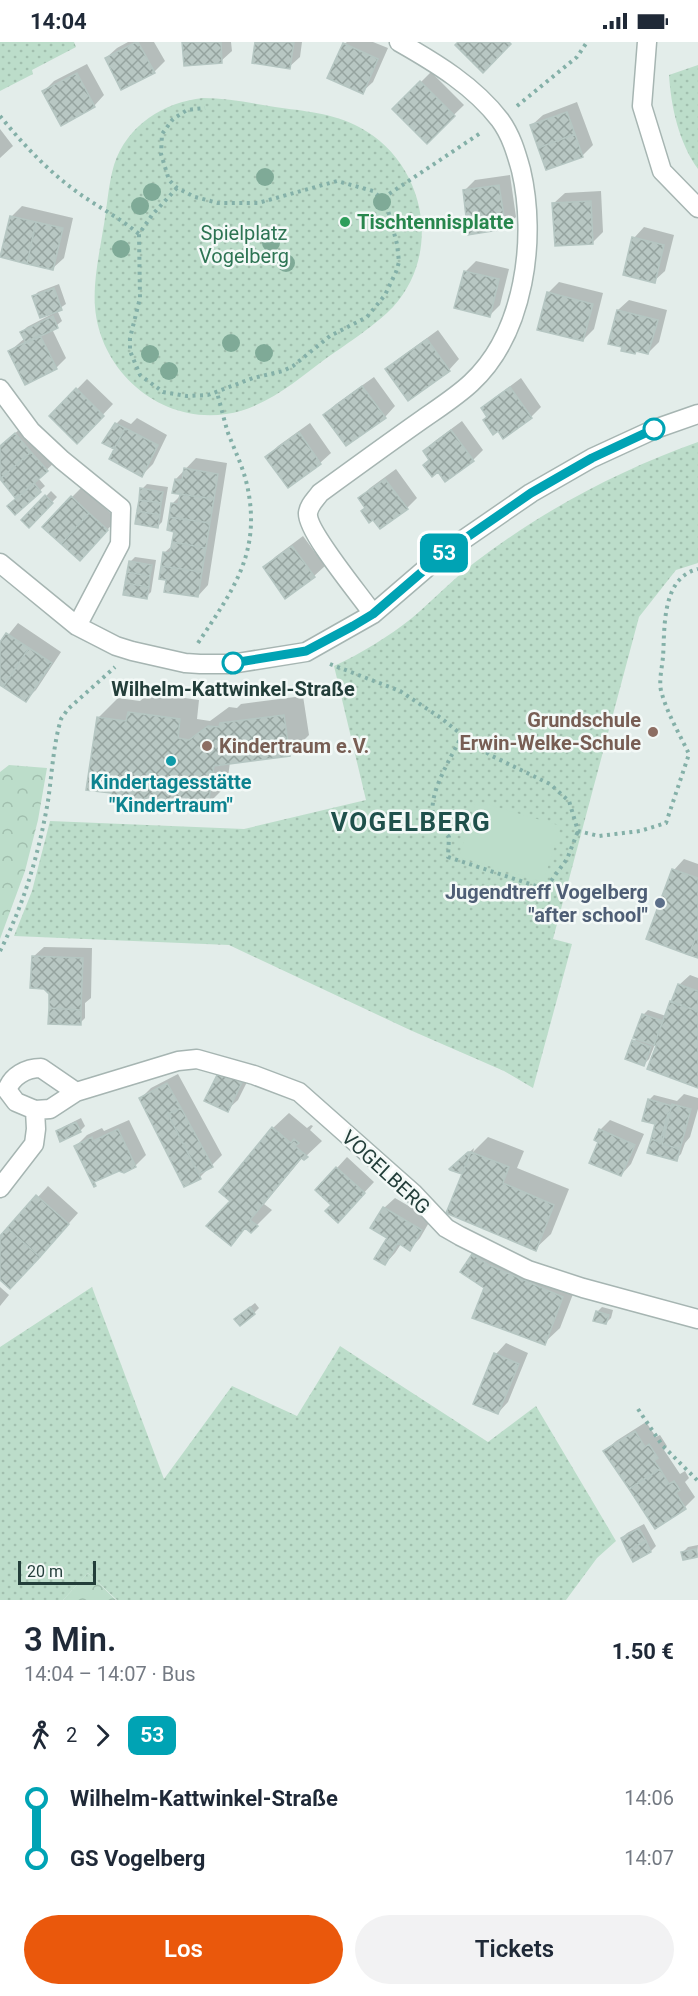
<!DOCTYPE html>
<html lang="de">
<meta charset="utf-8">
<style>
body{margin:0;font-family:Roboto,sans-serif;background:#f2f2f3;color:#1f2937;height:100vh;display:flex;flex-direction:column;font-size:22px;white-space:nowrap}
*{box-sizing:border-box;margin:0}
p{font-size:20px;color:#747a83}
.icon{flex:none;width:33px;height:33px;fill:none;stroke:currentColor;stroke-width:2;stroke-linecap:round;stroke-linejoin:round}
.map{position:relative;height:1558px;overflow:hidden}
.side{display:flex;flex-direction:column;background:#fff;flex:1}
.side>*{flex:none}
.badge{padding:0 12px;border-radius:9px;font-size:21px;line-height:39px}
.scale{position:absolute;left:18px;bottom:15px;width:78px;box-sizing:border-box;padding-left:6px;border:3px solid #233e3a;border-top:0;font-size:16px;line-height:21px;white-space:nowrap;color:#233e3a;-webkit-text-stroke:4px #f3f9f7;paint-order:stroke}
.map>.badge{position:absolute;translate:-50% -50%;box-shadow:0 0 0 3px #fff}
.legs{display:flex;align-items:center;gap:9px;height:66px;padding:0 24px;font-size:20px}
.legs p{margin-inline-start:auto}
.headline{display:flex;align-items:center;justify-content:space-between;height:102px;padding:0 24px}
h1{font-size:33px;font-weight:600;line-height:45px}
.action{display:flex;gap:12px;margin-top:auto;padding:12px 24px}
.action a{flex:1;height:69px;border-radius:36px;background:#ea580c;color:#fff;font-size:24px;font-weight:600;line-height:69px;text-align:center}
.action a+a{background:#f2f2f3;color:#1f2937}
ul{padding:0 24px;list-style:none}
li{display:flex;align-items:center;gap:21px;height:60px;font-size:22px}
li i{display:grid;place-items:center;width:9px;height:100%;margin:0 8px;background:currentColor}
li i::after{content:'';width:15px;height:15px;margin:-8px;border:4px solid;border-radius:50%;background:#fff}
li p{margin-inline-start:auto}
li:first-child i{background:linear-gradient(#0000 50%,currentColor 0)}
li:last-child i{background:linear-gradient(currentColor 50%,#0000 0)}
.status{display:flex;justify-content:space-between;align-items:center;height:42px;padding:0 30px;background:#fff;direction:ltr}
.status svg{height:16px;fill:currentColor}
.map>svg:first-child{display:block}
.grass{fill:url(#grass-dots)}
.forest{fill:url(#forest-crowns)}
.garden{fill:#bcddca}
.shadow{fill:#0003}
.building{fill:url(#building-cross-hatch);stroke:#b5c6c2;stroke-width:1.5}
.lines{fill:none;stroke-linecap:round;stroke-linejoin:round}
.minor-casing{stroke:#a6b5b2;stroke-width:21}
.path{stroke:#84b0a8;stroke-width:4;stroke-dasharray:3 4.5;stroke-linecap:butt}
.minor{stroke:#fff;stroke-width:18}
.tree{fill:#7faa97}
.line-1-casing{stroke:#fff;stroke-width:14}
.line-1{stroke:#00a3b4;stroke-width:9}
.leisure-dot{fill:#2e9e5b;stroke:#f3f9f7;stroke-width:2}
.stop-1-dot{fill:#fff;stroke:#00a3b4;stroke-width:3}
.education-dot{fill:#8d6e63;stroke:#f3f9f7;stroke-width:2}
.culture-dot{fill:#0f9aa8;stroke:#f3f9f7;stroke-width:2}
.service-dot{fill:#5c6f8a;stroke:#f3f9f7;stroke-width:2}
.labels{text-anchor:middle;stroke-width:5;stroke-linejoin:round;paint-order:stroke}
.leisure-label{font-size:20px;font-weight:bold;fill:#27864d;stroke:#f3f9f7;text-anchor:start}
.park-label{font-size:20px;fill:#2d7453;stroke:#f3f9f7}
.stop-label{font-size:20px;font-weight:bold;fill:#233e3a;stroke:#f3f9f7}
.education-label{font-size:20px;font-weight:bold;fill:#785e54;stroke:#f3f9f7;text-anchor:end}
.culture-label{font-size:20px;font-weight:bold;fill:#0d838f;stroke:#f3f9f7}
.service-label{font-size:20px;font-weight:bold;fill:#4e5e75;stroke:#f3f9f7;text-anchor:end}
.street-label{font-size:20px;fill:#233e3a;stroke:#f3f9f7}
.district-label{font-size:26px;font-weight:bold;letter-spacing:1.5px;fill:#1f504b;stroke:#f3f9f7}
</style>
<div class="status"><b>14:04</b><svg viewBox="0 0 49 12"><path d="M0 12V9h3v3zM5 12V6h3v6zM10 12V3h3v9zM15 12V0h3v12zM26 1h20v11H26zM47 4h2v5h-2z"/></svg></div>
<div class="map">
<svg width="698" height="1558" viewBox="0 0 698 1558">
<defs>
<pattern id="grass-dots" width="8" height="8" patternUnits="userSpaceOnUse" patternTransform="scale(1.5)"><rect width="8" height="8" fill="#bcddca"/><path d="M2 2h.1M6 6h.1" fill="none" stroke="#a1bfae" stroke-width="1.8" stroke-linecap="round"/></pattern>
<pattern id="forest-crowns" width="20" height="18" patternUnits="userSpaceOnUse" patternTransform="scale(1.5)"><rect width="20" height="18" fill="#bcddca"/><path d="M2 6a3 3 0 1 1 6 0M12 15a3 3 0 1 1 6 0" fill="none" stroke="#a1bfae"/></pattern>
<pattern id="building-cross-hatch" width="8" height="8" patternUnits="userSpaceOnUse" patternTransform="scale(1.5)"><rect width="8" height="8" fill="#b8c7c3"/><path d="M0 0l8 8M0 8l8-8" fill="none" stroke="#95a39f"/></pattern>
</defs>
<rect width="100%" height="100%" fill="#e3edea"/>
<!-- grass -->
<path class="grass" d="M 0,0 L 74,0 L 76,5 L 32,28 L 33,32 L 0,49 Z
M 698,23 L 698,127 C 679,101 671,65 669,33 Z
M 203,56 C 227,56 251,61 275,65 C 303,69 333,71 359,85 C 424,119 444,209 393,265 C 378,281 347,302 328,315 C 297,338 266,366 226,372 C 161,382 100,330 95,265 C 93,240 99,213 103,188 C 107,167 108,143 114,123 C 127,83 164,60 203,56 Z
M 698,400 L 698,521 L 676,528 L 639,575 L 553,897 L 572,902 L 533,1046 L 504,1029 L 410,988 L 229,903 L 14,894 L 32,849 L 50,779 L 244,787 L 366,758 L 334,624 C 362,611 388,595 412,576 C 433,558 452,538 474,521 C 542,469 617,429 698,400 Z
M 92,1245 L 164,1437 L 232,1344 L 297,1374 L 340,1304 L 488,1400 L 536,1364 L 616,1499 L 597,1516 L 566,1558 L 117,1558 L 88,1531 L 63,1558 L 0,1558 L 0,1305 Z"/>
<!-- forest -->
<path class="forest" d="M 9,723 L 47,726 L 38,778 L 25,829 L 0,897 L 0,730 Z
M 88,1531 L 116,1558 L 63,1558 Z"/>
<!-- garden -->
<path class="garden" d="M 476,759 L 561,784 L 543,840 L 459,815 Z"/>
<!-- shadow -->
<path class="shadow" d="M 128,0 L 154,0 L 165,19 L 154,30 L 106,16 L 117,6 Z
M 183,0 L 231,0 L 232,9 L 221,19 Z
M 256,0 L 302,0 L 300,15 L 289,25 Z
M 347,0 L 373,0 L 388,6 L 373,40 L 362,50 L 344,2 Z
M 87,22 L 104,53 L 94,64 L 44,49 L 54,39 Z
M 431,30 L 464,63 L 427,99 L 394,67 Z
M 577,60 L 593,103 L 583,113 L 547,126 L 532,83 L 543,73 Z
M 0,87 L 13,104 L 0,116 Z
M 510,133 L 516,175 L 505,186 L 464,149 L 475,138 Z
M 601,149 L 603,190 L 593,200 L 554,161 L 565,151 Z
M 22,164 L 73,176 L 64,216 L 53,226 L 2,214 L 12,174 Z
M 644,185 L 674,193 L 665,229 L 654,239 L 634,196 Z
M 476,219 L 509,227 L 500,263 L 489,274 L 465,230 Z
M 559,240 L 603,251 L 594,287 L 583,298 L 548,251 Z
M 59,242 L 66,262 L 57,268 L 62,279 L 52,287 L 66,316 L 56,326 L 10,309 L 25,296 L 22,290 L 27,285 L 54,271 L 33,255 L 38,250 Z
M 629,258 L 667,268 L 659,300 L 648,311 L 638,308 L 635,311 L 618,268 Z
M 438,288 L 459,317 L 449,328 L 387,328 L 398,317 Z
M 374,335 L 395,364 L 385,375 L 325,373 L 336,362 Z
M 521,336 L 541,365 L 531,375 L 489,374 L 483,366 L 494,356 Z
M 87,337 L 113,362 L 77,400 L 51,374 Z
M 137,376 L 167,393 L 153,422 L 142,433 L 118,400 L 114,405 L 116,382 L 121,377 L 131,382 Z
M 462,379 L 483,408 L 473,418 L 425,409 L 435,399 Z
M 310,381 L 331,411 L 320,421 L 267,415 L 278,404 Z
M 26,382 L 57,418 L 38,436 L 45,444 L 15,471 L 17,457 L 0,437 L 0,404 Z
M 196,416 L 227,421 L 208,543 L 198,554 L 168,537 L 164,511 L 174,502 L 176,488 L 172,462 L 183,451 L 176,437 Z
M 396,427 L 417,456 L 407,466 L 366,466 L 360,456 L 370,446 Z
M 147,442 L 168,445 L 162,480 L 157,485 L 142,447 Z
M 82,445 L 117,477 L 90,507 L 72,455 Z
M 51,449 L 57,455 L 29,484 L 23,478 Z
M 303,494 L 325,524 L 314,534 L 265,526 L 275,515 Z
M 135,515 L 156,518 L 151,550 L 146,555 L 130,520 Z
M 18,581 L 61,610 L 36,648 L 25,658 L 0,641 L 0,603 Z
M 149,651 L 199,658 L 197,677 L 210,679 L 229,665 L 237,666 L 241,662 L 303,654 L 309,693 L 289,713 L 230,720 L 227,743 L 207,763 L 98,676 L 118,656 L 140,659 Z
M 684,817 L 698,822 L 698,915 L 674,828 Z
M 44,905 L 92,906 L 91,956 L 85,961 L 85,976 L 80,981 L 51,952 L 33,915 Z
M 690,933 L 698,936 L 698,1044 L 655,1002 L 649,1017 L 644,1022 L 627,1016 L 637,995 L 643,973 L 648,968 L 666,974 L 679,943 Z
M 229,1023 L 221,1032 L 221,1035 L 247,1040 L 238,1058 L 227,1068 L 218,1034 Z
M 178,1032 L 222,1113 L 200,1135 L 141,1056 L 151,1046 Z
M 684,1052 L 698,1056 L 698,1067 L 690,1095 L 685,1101 L 681,1112 L 676,1117 L 656,1081 L 649,1058 L 654,1053 L 677,1059 Z
M 289,1071 L 307,1086 L 311,1083 L 313,1084 L 310,1088 L 322,1099 L 304,1116 L 303,1115 L 264,1162 L 272,1168 L 251,1189 L 246,1186 L 231,1202 L 232,1159 L 221,1150 L 273,1086 Z
M 81,1076 L 85,1084 L 80,1089 L 58,1089 L 63,1085 Z
M 129,1078 L 146,1113 L 135,1124 L 76,1104 L 87,1093 L 102,1086 L 104,1089 Z
M 610,1078 L 644,1092 L 631,1122 L 621,1133 L 600,1100 L 600,1088 Z
M 488,1095 L 524,1109 L 517,1126 L 569,1147 L 551,1192 L 535,1207 L 464,1132 L 451,1127 L 474,1106 L 473,1110 Z
M 347,1115 L 374,1140 L 348,1168 L 333,1162 L 317,1148 Z
M 48,1144 L 78,1171 L 21,1235 L 0,1236 L 0,1197 Z
M 395,1156 L 431,1177 L 420,1196 L 410,1207 L 401,1202 L 395,1211 L 385,1222 L 389,1195 L 384,1166 Z
M 489,1198 L 505,1208 L 578,1239 L 560,1286 L 544,1301 L 473,1213 Z
M 0,1245 L 9,1253 L 0,1264 Z
M 255,1261 L 259,1266 L 254,1271 L 241,1272 Z
M 602,1265 L 613,1268 L 611,1276 L 606,1281 L 597,1270 Z
M 506,1301 L 528,1311 L 508,1360 L 498,1371 L 496,1312 Z
M 646,1380 L 656,1395 L 660,1393 L 667,1404 L 664,1408 L 680,1432 L 685,1429 L 689,1436 L 685,1440 L 695,1455 L 685,1465 L 605,1409 L 616,1399 Z
M 644,1482 L 656,1504 L 651,1509 L 634,1518 L 622,1496 L 627,1491 Z
M 698,1503 L 697,1514 L 683,1510 L 688,1505 Z"/>
<!-- building -->
<path class="building" d="M 136,0 L 138,0 L 155,31 L 121,48 L 105,16 Z
M 182,0 L 221,0 L 222,21 L 184,24 Z
M 255,0 L 294,0 L 290,27 L 252,21 Z
M 458,0 L 509,0 L 511,2 L 483,31 L 455,3 Z
M 343,1 L 378,17 L 363,52 L 327,36 Z
M 77,31 L 95,65 L 61,84 L 42,49 Z
M 420,39 L 455,74 L 427,102 L 392,67 Z
M 567,70 L 575,92 L 538,106 L 530,83 Z
M 575,92 L 583,115 L 546,128 L 538,106 Z
M 499,143 L 506,187 L 468,193 L 463,148 Z
M 591,159 L 593,202 L 555,204 L 552,161 Z
M 10,174 L 36,180 L 27,222 L 0,215 Z
M 36,180 L 63,186 L 53,228 L 27,222 Z
M 632,195 L 664,203 L 655,241 L 623,233 Z
M 464,229 L 499,237 L 490,275 L 454,266 Z
M 54,246 L 62,268 L 40,276 L 32,254 Z
M 547,250 L 593,262 L 583,299 L 537,288 Z
M 617,268 L 658,278 L 648,312 L 636,309 L 635,312 L 621,309 L 622,305 L 608,302 Z
M 53,274 L 58,286 L 26,301 L 20,290 Z
M 40,293 L 57,327 L 25,343 L 8,309 Z
M 427,297 L 450,329 L 408,359 L 385,327 Z
M 362,344 L 386,376 L 346,404 L 323,373 Z
M 510,345 L 532,376 L 503,397 L 498,389 L 493,393 L 483,378 L 487,375 L 481,366 Z
M 76,346 L 104,374 L 77,402 L 49,374 Z
M 115,381 L 125,386 L 114,407 L 102,401 Z
M 125,386 L 158,403 L 142,435 L 109,417 Z
M 451,388 L 474,419 L 445,440 L 438,430 L 432,435 L 423,423 L 429,418 L 423,409 Z
M 299,390 L 321,422 L 288,446 L 265,415 Z
M 15,391 L 31,410 L 0,437 L 0,404 Z
M 31,410 L 48,429 L 16,457 L 0,437 Z
M 184,426 L 218,432 L 214,457 L 172,451 L 175,437 L 182,438 Z
M 385,437 L 408,467 L 380,487 L 373,478 L 369,481 L 361,469 L 365,466 L 358,456 Z
M 34,441 L 41,450 L 15,473 L 7,464 Z
M 140,446 L 163,450 L 161,461 L 139,458 Z
M 180,452 L 214,457 L 210,481 L 169,475 L 171,461 L 178,462 Z
M 45,453 L 53,461 L 29,486 L 21,478 Z
M 71,454 L 89,471 L 61,502 L 42,485 Z
M 139,458 L 161,461 L 160,473 L 137,469 Z
M 137,469 L 160,473 L 158,486 L 135,482 Z
M 89,471 L 108,488 L 80,519 L 61,502 Z
M 169,475 L 210,481 L 206,506 L 172,500 L 174,490 L 167,488 Z
M 172,500 L 206,506 L 202,530 L 161,524 L 163,510 L 170,511 Z
M 292,504 L 315,535 L 285,557 L 263,525 Z
M 129,519 L 152,523 L 150,534 L 127,530 Z
M 161,524 L 202,530 L 198,555 L 164,550 L 166,538 L 159,537 Z
M 127,530 L 150,534 L 149,545 L 125,541 Z
M 125,541 L 149,545 L 147,557 L 123,553 Z
M 6,591 L 29,606 L 3,645 L 0,643 L 0,600 Z
M 29,606 L 52,621 L 26,660 L 3,645 Z
M 128,670 L 180,677 L 178,696 L 189,698 L 208,684 L 219,685 L 220,681 L 284,673 L 290,714 L 214,724 L 208,764 L 145,756 L 139,761 L 115,757 L 111,751 L 86,748 L 97,675 L 126,679 Z
M 672,827 L 698,836 L 698,889 L 689,913 L 646,897 Z
M 698,889 L 698,916 L 689,913 Z
M 32,914 L 83,916 L 81,968 L 49,966 L 49,952 L 44,947 L 30,946 Z
M 678,942 L 698,949 L 698,969 L 671,960 Z
M 670,959 L 698,969 L 698,1046 L 647,1027 L 656,1004 L 654,1003 Z
M 49,966 L 81,968 L 81,983 L 48,982 Z
M 642,972 L 663,979 L 654,1003 L 633,996 Z
M 632,998 L 651,1005 L 644,1024 L 625,1017 Z
M 217,1033 L 243,1038 L 228,1070 L 204,1059 Z
M 167,1041 L 181,1066 L 168,1072 L 201,1137 L 184,1145 L 139,1056 Z
M 648,1057 L 672,1064 L 660,1100 L 651,1097 L 655,1082 L 642,1079 Z
M 672,1062 L 691,1067 L 680,1107 L 662,1102 Z
M 181,1066 L 213,1125 L 199,1132 L 168,1072 Z
M 668,1071 L 670,1072 L 662,1102 L 680,1107 L 677,1119 L 647,1111 L 651,1097 L 660,1100 Z
M 76,1080 L 81,1090 L 60,1100 L 56,1089 Z
M 272,1085 L 291,1101 L 294,1097 L 299,1101 L 295,1104 L 308,1115 L 304,1118 L 301,1116 L 250,1178 L 258,1184 L 251,1191 L 245,1186 L 231,1204 L 206,1184 L 230,1159 L 219,1150 Z
M 118,1087 L 136,1125 L 124,1131 L 119,1129 L 94,1140 L 96,1144 L 94,1145 L 74,1104 L 92,1095 L 93,1099 Z
M 599,1087 L 635,1103 L 621,1134 L 589,1121 L 598,1100 L 594,1098 Z
M 468,1110 L 471,1110 L 462,1132 L 450,1128 L 449,1127 Z
M 471,1110 L 509,1125 L 503,1141 L 554,1163 L 536,1209 L 446,1171 Z
M 336,1125 L 365,1151 L 338,1181 L 325,1169 L 331,1163 L 315,1148 Z
M 36,1153 L 69,1182 L 40,1215 L 7,1186 Z
M 383,1165 L 422,1188 L 410,1209 L 398,1201 L 385,1223 L 374,1217 L 387,1196 L 370,1186 Z
M 7,1186 L 40,1215 L 10,1247 L 0,1238 L 0,1194 Z
M 472,1212 L 489,1223 L 563,1255 L 545,1303 L 472,1276 L 484,1246 L 460,1230 Z
M 250,1265 L 255,1272 L 240,1284 L 234,1277 Z
M 596,1269 L 609,1273 L 606,1282 L 593,1279 Z
M 494,1311 L 519,1322 L 498,1372 L 473,1362 Z
M 635,1389 L 645,1405 L 649,1402 L 658,1416 L 654,1419 L 660,1427 L 629,1447 L 603,1409 Z
M 660,1427 L 669,1442 L 674,1439 L 680,1448 L 676,1451 L 686,1467 L 655,1487 L 629,1447 Z
M 639,1486 L 646,1499 L 627,1509 L 621,1496 Z
M 646,1499 L 651,1510 L 633,1520 L 627,1509 Z
M 696,1507 L 698,1515 L 683,1518 L 681,1510 Z"/>
<g class="lines">
<defs>
<path id="minor" d="M 647,0 L 642,64 L 662,129 L 698,166
M 0,347 L 31,389 L 62,418 L 121,466 L 120,502 L 77,584
M 0,521 L 77,584 L 116,604 L 132,609 L 185,621 L 200,622 L 231,622 L 306,610 L 373,572 L 444,511 L 531,451 L 592,416 L 655,387 L 698,372
M 373,572 C 361,554 306,489 308,471 C 309,463 315,458 320,451 C 353,427 386,403 420,379 C 437,367 456,355 471,341 C 525,291 537,196 521,128 C 516,110 511,93 500,78 C 474,44 436,21 399,0
M 76,1050 L 41,1026 C 26,1026 12,1034 7,1048 L 16,1060 L 35,1068 L 50,1067 L 76,1050 L 178,1019 L 197,1017 L 254,1033 L 299,1050 L 413,1151 L 446,1186 L 460,1194 L 528,1228 L 583,1246 L 698,1277
M 0,1146 L 34,1102 L 36,1087 L 35,1068"/>
</defs>
<!-- minor casing -->
<use href="#minor" class="minor-casing"/>
<!-- path -->
<path class="path" d="M 517,64 L 577,15 L 587,0
M 0,74 C 22,101 45,126 73,147 C 94,163 119,175 139,192
M 177,146 L 152,173 L 139,192 L 140,256 L 130,296 L 130,309 L 140,333 L 163,350 L 187,354 L 208,353 L 253,336 L 283,329 L 293,324 L 330,294 L 367,275 L 385,253 L 396,230 L 399,220 L 397,202 L 386,161 L 373,149 L 337,139 L 258,161 L 218,161 L 195,155 L 177,146 L 169,138 L 161,112 L 162,92 L 173,77 L 187,68 L 205,66
M 383,156 L 482,90
M 198,601 C 233,548 262,510 247,443 C 243,425 235,409 228,391 C 224,378 221,364 217,351
M 330,622 L 400,649 L 441,676 L 462,693 C 452,715 426,753 434,777 C 436,783 445,790 449,795 L 448,815 L 545,847 L 567,817 L 578,789
M 462,693 L 490,713 L 550,742 L 569,759 L 578,789 L 599,794 L 640,789 L 666,781 L 689,712 C 680,693 668,673 662,652 C 658,642 662,626 663,615 C 665,586 661,536 698,527
M 0,909 C 24,862 39,811 48,759 C 52,732 53,704 61,677 L 68,667 L 115,625
M 638,1367 L 662,1403 L 698,1439"/>
<!-- minor -->
<use href="#minor" class="minor"/>
</g>
<!-- trees -->
<g class="tree">
<circle cx="265" cy="135" r="9"/>
<circle cx="152" cy="150" r="9"/>
<circle cx="382" cy="160" r="9"/>
<circle cx="140" cy="164" r="9"/>
<circle cx="271" cy="201" r="9"/>
<circle cx="121" cy="207" r="9"/>
<circle cx="286" cy="221" r="9"/>
<circle cx="231" cy="301" r="9"/>
<circle cx="264" cy="311" r="9"/>
<circle cx="150" cy="312" r="9"/>
<circle cx="169" cy="329" r="9"/>
</g>
<g class="lines">
<defs>
<path id="line-1" d="M 233,621 L 306,609 L 353,584 L 373,572 L 444,511 L 531,451 L 592,416 L 654,387"/>
</defs>
<!-- line-1 casing -->
<use href="#line-1" class="line-1-casing"/>
<!-- line-1 -->
<use href="#line-1" class="line-1"/>
</g>
<!-- markers -->
<circle class="leisure-dot" cx="345" cy="180" r="6"/>
<g class="stop-1-dot">
<circle cx="654" cy="387" r="10"/>
<circle cx="233" cy="621" r="10"/>
</g>
<g class="education-dot">
<circle cx="653" cy="690" r="6"/>
<circle cx="207" cy="704" r="6"/>
</g>
<circle class="culture-dot" cx="171" cy="719" r="6"/>
<circle class="service-dot" cx="660" cy="861" r="6"/>
<g class="labels">
<!-- leisure labels -->
<g class="leisure-label">
<text x="357" y="187">Tischtennisplatte</text>
</g>
<!-- park labels -->
<g class="park-label">
<text x="244" y="198">Spielplatz<tspan x="244" dy="23">Vogelberg</tspan></text>
</g>
<!-- stop labels -->
<g class="stop-label">
<text x="233" y="654">Wilhelm-Kattwinkel-Straße</text>
</g>
<!-- education labels -->
<g class="education-label">
<text x="641" y="685">Grundschule<tspan x="641" dy="23">Erwin-Welke-Schule</tspan></text>
<text x="219" y="711" text-anchor="start">Kindertraum e.V.</text>
</g>
<!-- culture labels -->
<g class="culture-label">
<text x="171" y="747">Kindertagesstätte<tspan x="171" dy="23">"Kindertraum"</tspan></text>
</g>
<!-- service labels -->
<g class="service-label">
<text x="648" y="857">Jugendtreff Vogelberg<tspan x="648" dy="23">"after school"</tspan></text>
</g>
<!-- street labels -->
<g class="street-label">
<text transform="translate(386 1130) rotate(43)" y="7">VOGELBERG</text>
</g>
<!-- district labels -->
<g class="district-label">
<text x="411" y="789">VOGELBERG</text>
</g>
</g>
</svg>
<div class="scale">20 m</div>
<b class="badge" style="left:444px;top:511px;background:#00a3b4;color:#fff">53</b>
</div>
<section class="side">
<div class="headline"><div><h1>3 Min.</h1><p>14:04 – 14:07 · Bus</p></div><b>1.50 €</b></div>
<div class="legs"><svg class="icon" aria-label="walk" viewBox="0 0 24 24"><circle cx="13" cy="4" r="2"/><path d="M13 8l-2 6 4 7M11 14l-3 7M7 12l3-4h3l4 4"/></svg>2<svg class="icon" aria-label="forward" viewBox="0 0 24 24"><path d="M9 5l7 7-7 7"/></svg><b class="badge" style="background:#00a3b4;color:#fff">53</b></div>
<ul>
<li><i style="color:#00a3b4"></i><b>Wilhelm-Kattwinkel-Straße</b><p>14:06</p></li>
<li><i style="color:#00a3b4"></i><b>GS Vogelberg</b><p>14:07</p></li>
</ul>
<div class="action"><a>Los</a><a>Tickets</a></div>
</section>
